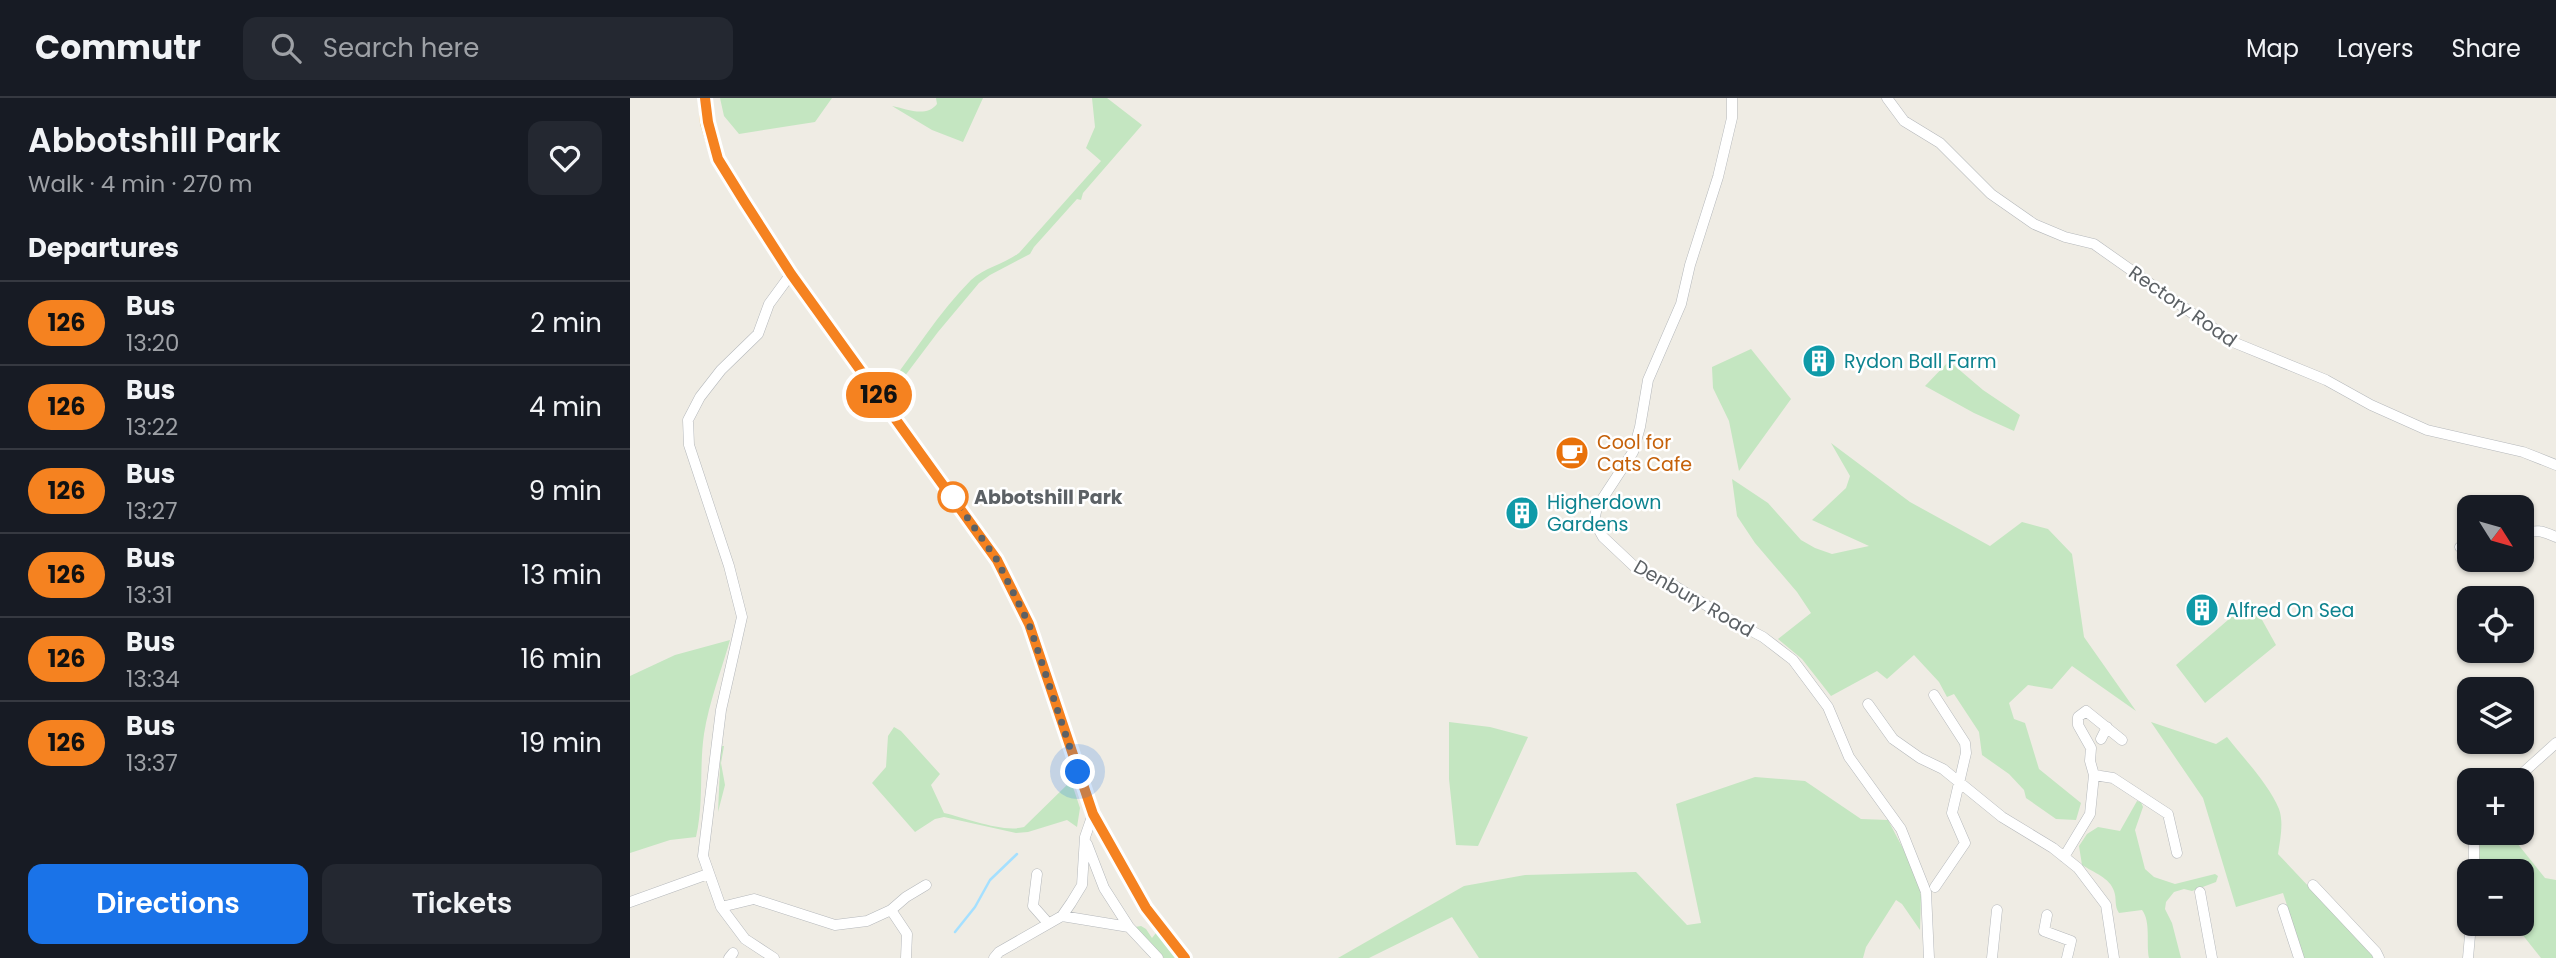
<!DOCTYPE html>
<meta charset="utf-8">
<style>
body{margin:0;font-family:Poppins,sans-serif;background:#242831;color:#f1f3f6;height:100vh;display:flex;flex-direction:column;font-size:26px;white-space:nowrap}
*{box-sizing:border-box;margin:0}
p{font-size:23px;color:#9ea1a6}
.icon{flex:none;width:38px;height:38px;fill:none;stroke:currentColor;stroke-width:2;stroke-linecap:round;stroke-linejoin:round}
.map{position:relative;flex:1;overflow:hidden}
.sheet{display:flex;flex-direction:column;background:#171b24;width:630px}
.sheet>*{flex:none}
.badge{padding:0 14px;border-radius:23px;font-size:24px;line-height:46px}
.needle{width:46px;rotate:127deg}
.controls{position:absolute;left:1827px;top:397px;display:grid;gap:14px}
.controls a{display:grid;place-items:center;width:77px;height:77px;border-radius:14px;background:#171b24;box-shadow:0 2px 5px #0004;font-size:35px}
.you{position:absolute;width:35px;height:35px;margin:-18px;border:5px solid #fff;border-radius:50%;background:#1a73e8;box-shadow:0 0 0 10px #1a73e833}
.map>.badge{position:absolute;translate:-50% -50%;box-shadow:0 0 0 4px #fff}
h2{padding:0 28px;font-size:26px;line-height:63px}
.round{display:grid;place-items:center;flex:none;width:74px;height:74px;border-radius:14px;background:#242831}
.head{display:flex;align-items:center;justify-content:space-between;height:119px;padding:0 28px}
h1{font-size:33px;font-weight:600;line-height:52px}
.primary-button{display:flex;gap:14px;margin-top:auto;padding:14px 28px}
.primary-button a{flex:1;height:80px;border-radius:14px;background:#1a73e8;color:#fff;font-size:28px;font-weight:600;line-height:80px;text-align:center}
.primary-button a+a{background:#242831;color:#f1f3f6}
ul{padding:0;list-style:none}
li{display:flex;align-items:center;gap:21px;height:84px;padding:0 28px;border-top:2px solid #363941}
li div{flex:1}
li b{display:block;font-size:26px}
li em{font-style:normal}
li .badge{min-width:77px;font-weight:700;text-align:center}
header{display:flex;align-items:center;gap:42px;box-sizing:border-box;height:98px;padding:0 35px;background:#171b24;border-bottom:2px solid #363941}
header strong{font-size:33px}
nav{display:flex;gap:38px;margin-inline-start:auto;font-size:24px}
.search{width:490px;height:63px;background:#242831;display:flex;align-items:center;gap:18px;box-sizing:border-box;padding:0 24px;border-radius:14px;color:#9ea1a6;font-size:26px}
main{display:flex;flex:1;min-height:0}
.map>svg:first-child{display:block}
.green{fill:#c4e6c1}
.lines{fill:none;stroke-linecap:round;stroke-linejoin:round}
.stream{stroke:#a5e0ff;stroke-width:2.5}
.minor-casing{stroke:#b5b8bb;stroke-width:11}
.major-casing{stroke:#f1b95b;stroke-width:14}
.minor{stroke:#fff;stroke-width:10}
.major{stroke:#ffe9aa;stroke-width:12}
.line-casing{stroke:#fff;stroke-width:16}
.line{stroke:#f58220;stroke-width:10}
.walk{stroke:#5c6165;stroke-width:7;stroke-dasharray:0 12.6}
.stop-dot{fill:#fff;stroke:#f58220;stroke-width:3.5}
.labels{text-anchor:middle;stroke-width:5;stroke-linejoin:round;paint-order:stroke}
.street-label{font-size:19px;fill:#5c6165;stroke:#fff}
.culture-label{font-size:19px;fill:#0d838f;stroke:#fff;text-anchor:start}
.food-label{font-size:19px;fill:#c56008;stroke:#fff;text-anchor:start}
.stop-label{font-size:19px;font-weight:bold;fill:#5c6165;stroke:#fff;text-anchor:start}
</style>
<header>
<strong>Commutr</strong>
<div class="search"><svg class="icon" aria-label="search" viewBox="0 0 24 24"><circle cx="10" cy="10" r="6"/><path d="M15 15l6 6"/></svg>Search here</div>
<nav><a>Map</a><a>Layers</a><a>Share</a></nav>
</header>
<main>
<section class="sheet">
<div class="head"><div><h1>Abbotshill Park</h1><p>Walk · 4 min · 270 m</p></div><a class="round"><svg class="icon" aria-label="heart" viewBox="0 0 24 24"><path d="M12 20l-8-8c-3-5 5-10 8-4 3-6 11-1 8 4z"/></svg></a></div>
<h2>Departures</h2>
<ul>
<li><span class="badge" style="background:#f58220;color:#111">126</span><div><b>Bus</b><p>13:20</p></div><em>2 min</em></li>
<li><span class="badge" style="background:#f58220;color:#111">126</span><div><b>Bus</b><p>13:22</p></div><em>4 min</em></li>
<li><span class="badge" style="background:#f58220;color:#111">126</span><div><b>Bus</b><p>13:27</p></div><em>9 min</em></li>
<li><span class="badge" style="background:#f58220;color:#111">126</span><div><b>Bus</b><p>13:31</p></div><em>13 min</em></li>
<li><span class="badge" style="background:#f58220;color:#111">126</span><div><b>Bus</b><p>13:34</p></div><em>16 min</em></li>
<li><span class="badge" style="background:#f58220;color:#111">126</span><div><b>Bus</b><p>13:37</p></div><em>19 min</em></li>
</ul>
<div class="primary-button"><a>Directions</a><a>Tickets</a></div>
</section>
<div class="map">
<svg width="1926" height="860" viewBox="0 0 1926 860">
<rect width="100%" height="100%" fill="#efece4"/>
<!-- green -->
<path class="green" d="M 90,0 L 202,0 L 185,24 L 109,36 L 94,18 Z
M 306,0 L 353,0 L 333,44 L 302,32 L 262,8 C 277,11 296,20 307,6 Z
M 462,0 L 477,0 L 512,27 L 453,95 L 451,102 L 447,101 L 404,149 L 400,156 L 360,177 L 349,185 L 308,234 L 259,299 L 257,290 C 284,255 309,214 341,182 C 354,170 374,166 389,155 L 471,63 L 456,50 L 465,29 Z
M 1121,251 L 1161,301 L 1109,373 L 1099,323 L 1083,290 L 1082,269 Z
M 1319,263 L 1353,292 L 1390,317 L 1384,333 L 1344,315 L 1295,288 Z
M 1201,345 L 1280,404 L 1360,448 L 1392,424 L 1418,431 L 1442,456 L 1454,539 L 1506,613 L 1442,568 L 1422,591 L 1398,587 L 1379,605 L 1384,621 L 1395,625 L 1409,671 L 1451,705 L 1446,722 L 1426,721 L 1396,700 L 1394,692 L 1379,676 L 1352,657 L 1349,634 L 1324,596 L 1317,599 L 1309,584 L 1284,557 L 1257,581 L 1247,573 L 1201,598 L 1172,561 L 1148,541 L 1181,515 L 1167,494 L 1125,445 L 1107,418 L 1102,381 L 1138,405 L 1171,442 L 1185,450 L 1202,456 L 1239,448 L 1182,422 L 1216,390 L 1220,378 Z
M 1621,502 L 1646,547 L 1575,605 L 1546,567 Z
M 100,542 C 91,573 79,605 74,636 C 69,670 74,705 66,739 L 40,742 L 0,755 L 0,578 L 45,557 Z
M 819,624 L 860,629 L 898,639 L 848,748 L 826,747 L 819,681 Z
M 1521,624 L 1586,646 L 1597,639 C 1614,661 1638,685 1649,711 C 1654,725 1650,742 1648,756 L 1746,860 L 1674,860 L 1653,795 L 1606,809 L 1573,700 Z
M 264,629 L 271,633 L 310,676 L 301,687 L 314,715 C 336,720 373,735 394,729 L 441,683 L 450,710 L 447,729 L 437,722 L 398,734 L 386,735 L 314,719 L 305,721 L 285,734 L 242,685 L 256,669 L 258,638 Z
M 91,648 L 94,648 L 91,665 L 95,687 L 88,714 Z
M 1125,679 L 1175,683 L 1231,721 L 1258,722 L 1288,779 L 1291,799 L 1290,832 L 1272,806 L 1266,802 L 1236,849 L 1233,860 L 849,860 L 822,819 L 739,860 L 708,860 L 834,788 L 895,777 L 1006,774 L 1057,827 L 1071,825 L 1046,706 Z
M 1507,703 L 1511,704 L 1513,709 L 1505,732 L 1515,771 L 1524,779 L 1545,786 L 1585,776 L 1588,778 L 1586,784 L 1562,793 L 1554,791 L 1544,794 L 1536,804 L 1535,811 L 1542,825 L 1551,860 L 1519,860 C 1516,846 1521,823 1512,812 L 1489,815 C 1484,808 1487,801 1484,793 C 1480,780 1463,774 1452,767 L 1449,748 L 1457,736 L 1468,729 L 1490,733 Z
M 1850,735 L 1883,735 L 1883,740 L 1915,780 L 1926,782 L 1926,860 L 1911,860 L 1884,826 L 1892,826 L 1892,774 L 1849,773 Z
M 511,828 L 516,831 L 522,840 L 526,835 L 550,860 L 534,860 L 505,829 Z"/>
<g class="lines">
<!-- stream -->
<path class="stream" d="M 325,834 L 345,809 L 360,782 L 387,756"/>
<defs>
<path id="minor" d="M 1102,0 L 1102,20 L 1088,79 L 1060,167 L 1051,206 L 1018,282 L 1010,329 L 1003,354 L 967,409 L 964,423 L 973,439 L 1007,471 L 1043,487 L 1097,520 L 1133,539 L 1163,562 L 1198,609 L 1219,659 L 1271,731 L 1296,794 L 1299,860
M 1257,0 L 1274,23 L 1310,45 L 1361,96 L 1404,126 L 1435,139 L 1464,146 L 1603,244 L 1696,282 L 1741,307 L 1797,332 L 1893,354 L 1926,367
M 1892,438 C 1905,430 1913,433 1926,439
M 1830,449 L 1839,448
M 1304,597 L 1335,645 L 1336,655 L 1322,715 L 1335,745 L 1305,789
M 1238,606 L 1263,641 L 1290,660 L 1313,671 L 1372,719 L 1423,750 L 1448,770 L 1476,807 L 1484,860
M 1471,641 L 1477,629
M 1464,677 L 1483,680 L 1538,716 L 1547,755
M 1885,682 L 1926,645
M 1844,735 L 1844,774
M 457,746 L 474,790 L 499,829 L 528,860
M 1434,759 L 1460,716 L 1464,677 L 1460,663 L 1461,650 L 1448,627 L 1448,619 L 1456,613 L 1492,642
M 407,776 L 403,808 L 418,825
M 1683,787 L 1746,854 L 1749,860
M 1570,794 L 1582,860
M 0,804 L 78,776
M 91,809 L 124,801 L 205,827 L 237,823 L 261,812 L 276,799 L 296,787
M 1653,811 L 1669,860
M 261,812 L 277,836 L 276,860
M 1417,817 L 1414,833 L 1441,843 L 1437,860
M 432,818 L 499,829
M 99,860 L 103,855
M 144,860 L 115,841 L 91,809 L 73,758 L 91,612 L 112,519 L 99,468 L 59,347 L 58,322 L 70,299 L 91,272 L 128,236 L 139,206 L 161,176
M 364,860 L 369,854 L 432,818 L 441,805 L 452,787 L 455,739 L 463,716
M 1362,860 L 1367,812
M 1838,860 L 1841,826"/>
<path id="major" d="M 75,0 L 77,25 L 88,61 L 114,103 L 161,176 L 367,462 L 399,526 L 463,716 L 516,810 L 555,860"/>
</defs>
<!-- minor casing -->
<use href="#minor" class="minor-casing"/>
<!-- major casing -->
<use href="#major" class="major-casing"/>
<!-- minor -->
<use href="#minor" class="minor"/>
<!-- major -->
<use href="#major" class="major"/>
</g>
<g class="lines">
<defs>
<path id="line" d="M 75,0 L 78,24 L 88,61 L 114,103 L 161,176 L 367,462 L 399,526 L 463,716 L 516,810 L 555,860"/>
</defs>
<!-- line casing -->
<use href="#line" class="line-casing"/>
<!-- line -->
<use href="#line" class="line"/>
<!-- walk -->
<path class="walk" d="M 323,399 L 367,462 L 399,526 L 448,674"/>
</g>
<!-- icons -->
<defs>
<symbol id="building-disc" viewBox="-11 -11 22 22"><circle r="9.5" fill="#0f9aa8" stroke="#fff"/><path d="M-4-6H4V6H1V3H-1V6H-4ZM-2.5-4.3h1.7v1.8h-1.7ZM.8-4.3h1.7v1.8H.8ZM-2.5-1h1.7V.8h-1.7ZM.8-1h1.7V.8H.8Z" fill="#fff"/></symbol>
<symbol id="cafe-disc" viewBox="-11 -11 22 22"><circle r="9.5" fill="#e8710a" stroke="#fff"/><path d="M-5.5-4.5H6V0H3Q3 3.5 0 3.5H-2.5Q-5.5 3.5-5.5 0ZM3-3.2v2h1.7v-2ZM-6 4.5H4V6H-6Z" fill="#fff"/></symbol>
</defs>
<g fill-rule="evenodd">
<use href="#building-disc" x="1170" y="244" width="38" height="38"/>
<use href="#cafe-disc" x="923" y="336" width="38" height="38"/>
<use href="#building-disc" x="873" y="396" width="38" height="38"/>
<use href="#building-disc" x="1553" y="493" width="38" height="38"/>
</g>
<!-- markers -->
<circle class="stop-dot" cx="323" cy="399" r="14"/>
<g class="labels">
<!-- street labels -->
<g class="street-label">
<text transform="translate(1553 208) rotate(35)" y="7">Rectory Road</text>
<text transform="translate(1064 500) rotate(30)" y="7">Denbury Road</text>
</g>
<!-- culture labels -->
<g class="culture-label">
<text x="1214" y="270">Rydon Ball Farm</text>
<text x="917" y="411">Higherdown<tspan x="917" dy="22">Gardens</tspan></text>
<text x="1596" y="519">Alfred On Sea</text>
</g>
<!-- food labels -->
<g class="food-label">
<text x="967" y="351">Cool for<tspan x="967" dy="22">Cats Cafe</tspan></text>
</g>
<!-- stop labels -->
<g class="stop-label">
<text x="344" y="406">Abbotshill Park</text>
</g>
</g>
</svg>
<div class="controls">
<a><svg class="needle" viewBox="-14 -14 28 28"><path d="M0-13l5 13h-10z" fill="#e53935"/><path d="M0 13l5-13h-10z" fill="#9ea1a6"/></svg></a>
<a><svg class="icon" aria-label="locate" viewBox="0 0 24 24"><circle cx="12" cy="12" r="6"/><path d="M12 2v4M12 18v4M2 12h4M18 12h4"/></svg></a>
<a><svg class="icon" aria-label="layers" viewBox="0 0 24 24"><path d="M12 4l9 5-9 5-9-5zM3 14l9 5 9-5"/></svg></a>
<a>+</a>
<a>−</a>
</div>
<div class="you" style="left:448px;top:674px"></div>
<b class="badge" style="left:249px;top:297px;background:#f58220;color:#111">126</b>
</div>
</main>
